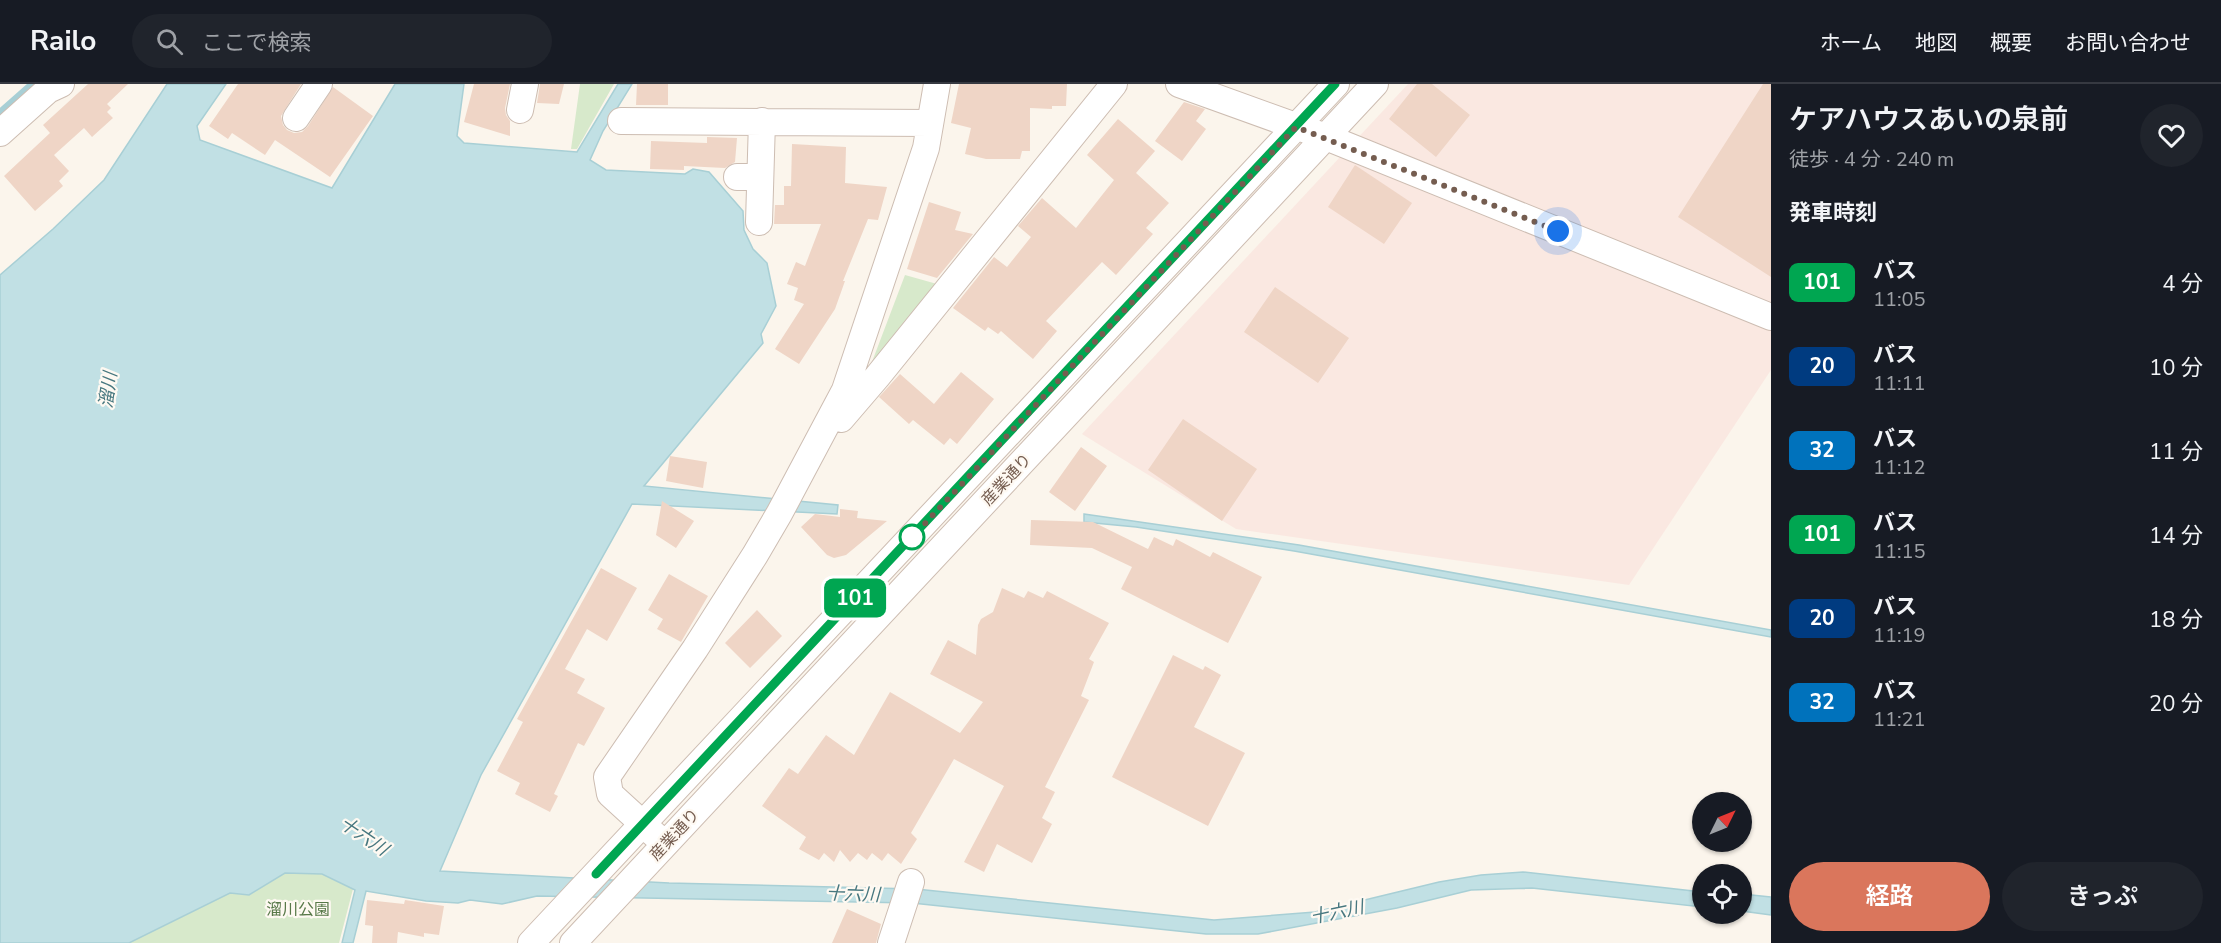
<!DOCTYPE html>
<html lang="ja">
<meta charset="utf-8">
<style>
body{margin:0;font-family:"Nunito Sans","Noto Sans JP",sans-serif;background:#20242c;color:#f1f3f6;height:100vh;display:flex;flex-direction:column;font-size:22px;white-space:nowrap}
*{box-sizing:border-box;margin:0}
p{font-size:20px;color:#9ea1a6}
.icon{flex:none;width:33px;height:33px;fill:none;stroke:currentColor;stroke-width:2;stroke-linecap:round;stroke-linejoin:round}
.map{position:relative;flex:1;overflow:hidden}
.drawer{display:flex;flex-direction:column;background:#171b24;width:450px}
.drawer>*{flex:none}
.badge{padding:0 12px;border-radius:9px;font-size:21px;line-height:39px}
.needle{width:39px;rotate:47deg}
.tools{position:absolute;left:1692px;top:708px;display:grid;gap:12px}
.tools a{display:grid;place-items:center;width:60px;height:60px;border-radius:50%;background:#171b24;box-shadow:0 2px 4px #0004;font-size:30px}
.you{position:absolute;width:30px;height:30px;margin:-15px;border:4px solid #fff;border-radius:50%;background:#1a73e8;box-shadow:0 0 0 9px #1a73e833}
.map>.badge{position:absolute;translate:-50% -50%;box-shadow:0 0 0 3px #fff}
h2{padding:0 18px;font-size:22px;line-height:54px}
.round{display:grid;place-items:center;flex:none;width:63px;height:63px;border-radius:32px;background:#20242c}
.head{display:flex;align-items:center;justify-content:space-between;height:102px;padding:0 18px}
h1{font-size:28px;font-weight:600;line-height:45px}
.cta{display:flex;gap:12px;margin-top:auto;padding:12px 18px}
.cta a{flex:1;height:69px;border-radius:36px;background:#da765c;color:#fff;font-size:24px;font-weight:600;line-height:69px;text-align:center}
.cta a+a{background:#20242c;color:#f1f3f6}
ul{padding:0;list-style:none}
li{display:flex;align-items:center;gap:18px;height:84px;padding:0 18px}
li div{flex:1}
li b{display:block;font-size:22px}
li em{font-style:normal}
li .badge{min-width:66px;font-weight:700;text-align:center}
header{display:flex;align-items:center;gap:36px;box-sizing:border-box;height:84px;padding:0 30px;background:#171b24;border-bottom:2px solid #363941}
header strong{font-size:28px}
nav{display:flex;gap:33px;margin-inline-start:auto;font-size:21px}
.search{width:420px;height:54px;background:#20242c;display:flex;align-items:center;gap:15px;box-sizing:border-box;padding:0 21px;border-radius:33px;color:#9ea1a6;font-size:22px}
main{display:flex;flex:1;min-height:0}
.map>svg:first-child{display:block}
.commercial{fill:#fae8e1}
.green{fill:#d7e9cb}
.water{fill:#c1e0e4;stroke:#a8cfd5;stroke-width:1.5}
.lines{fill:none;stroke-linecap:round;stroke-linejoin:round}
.stream{stroke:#a8cfd5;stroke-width:8}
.building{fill:#efd5c6}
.minor-casing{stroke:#cdbdb2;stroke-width:28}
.minor{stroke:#fff;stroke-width:26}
.line-casing{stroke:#fff;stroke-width:14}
.line{stroke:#00a651;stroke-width:9}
.walk{stroke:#755d50;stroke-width:6;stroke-dasharray:0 10.8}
.stop-dot{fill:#fff;stroke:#00a651;stroke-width:3}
.labels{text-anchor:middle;stroke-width:4.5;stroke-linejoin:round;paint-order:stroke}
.street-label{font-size:16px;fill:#755d50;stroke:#fef9f2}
.park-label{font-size:16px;fill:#587949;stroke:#fef9f2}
.water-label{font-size:18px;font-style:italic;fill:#47777f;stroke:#fef9f2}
</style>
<header>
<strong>Railo</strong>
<div class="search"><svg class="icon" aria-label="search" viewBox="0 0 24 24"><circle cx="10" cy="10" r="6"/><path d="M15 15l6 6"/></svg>ここで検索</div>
<nav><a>ホーム</a><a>地図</a><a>概要</a><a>お問い合わせ</a></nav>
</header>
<main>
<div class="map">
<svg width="1771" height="859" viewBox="0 0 1771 859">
<rect width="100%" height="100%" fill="#fbf5ec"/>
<!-- commercial -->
<path class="commercial" d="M 1408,0 L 1771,0 L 1771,286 L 1629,501 L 1236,445 L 1082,350 Z"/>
<!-- green -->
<path class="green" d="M 580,0 L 614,0 L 577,65 L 571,65 Z
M 905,191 L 937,200 L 867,291 Z
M 285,789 L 322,790 L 353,805 L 339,859 L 129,859 L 230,809 L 249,811 Z"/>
<!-- water -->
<path class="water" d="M 167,0 L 226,0 L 197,42 L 200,56 L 332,104 L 395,0 L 464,0 L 457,52 L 464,59 L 577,68 L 618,0 L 632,0 L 603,47 L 590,76 L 606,86 L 685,90 L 693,85 L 709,88 L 743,127 L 744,146 L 753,165 L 767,179 L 776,222 L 761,250 L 763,259 L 644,402 L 838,421 L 837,430 L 632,420 L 481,691 L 440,787 L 669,799 L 916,805 L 1214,836 L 1315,828 L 1439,798 L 1481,791 L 1523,788 L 1702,808 L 1702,823 L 1532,804 L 1471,806 L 1397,824 L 1258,850 L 1206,850 L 912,819 L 537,812 L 502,820 L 470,816 L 458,819 L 426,817 L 366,807 L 353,859 L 342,859 L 355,806 L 322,790 L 285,789 L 249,811 L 230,809 L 129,859 L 0,859 L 0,191 L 53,145 L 104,96 Z
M 1084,430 L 1299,461 L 1771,546 L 1771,553 L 1294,467 L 1136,443 L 1084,438 Z
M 1742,810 L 1771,813 L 1771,831 L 1742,827 Z"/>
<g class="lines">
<!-- stream -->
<path class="stream" d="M 0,29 L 33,0"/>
</g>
<!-- building -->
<path class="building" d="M 88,0 L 128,0 L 107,20 L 111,24 L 107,28 L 113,34 L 92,53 L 84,44 L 54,71 L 69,87 L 59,97 L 63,102 L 35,127 L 4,92 L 50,49 L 43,41 Z
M 238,0 L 301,0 L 281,32 L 283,41 L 287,46 L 294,49 L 302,48 L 308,42 L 333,3 L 373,32 L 330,93 L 275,56 L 265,71 L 232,49 L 228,55 L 209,42 Z
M 474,0 L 510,0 L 505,24 L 506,31 L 510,37 L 510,52 L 464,38 Z
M 540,0 L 564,0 L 559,20 L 537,19 Z
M 637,0 L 668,0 L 668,21 L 636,21 Z
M 959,0 L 1067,0 L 1066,22 L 1052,22 L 1052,25 L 1030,24 L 1030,67 L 1022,67 L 1020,75 L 986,75 L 965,70 L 971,44 L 951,39 Z
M 1417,0 L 1432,0 L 1470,31 L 1436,73 L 1389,35 Z
M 1763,0 L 1771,0 L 1771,193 L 1678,133 Z
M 1184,18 L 1205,25 L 1196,37 L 1206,45 L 1182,77 L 1155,57 Z
M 1118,35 L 1155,67 L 1136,89 L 1169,119 L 1146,144 L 1153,150 L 1116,191 L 1102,178 L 1046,237 L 1057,247 L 1033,275 L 1001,247 L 998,250 L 988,243 L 985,247 L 953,224 L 994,173 L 1007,183 L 1031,153 L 1018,142 L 1042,114 L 1076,144 L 1114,96 L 1087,71 Z
M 707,53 L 737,54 L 735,78 L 725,84 L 684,82 L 684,86 L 650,85 L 651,57 L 707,59 Z
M 792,60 L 846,63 L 845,99 L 887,103 L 878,136 L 868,135 L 843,197 L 845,197 L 835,225 L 799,280 L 775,265 L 804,220 L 794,216 L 798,204 L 787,200 L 796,178 L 805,182 L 821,140 L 774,140 L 775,121 L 784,121 L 784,102 L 791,102 Z
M 1355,81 L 1412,119 L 1384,160 L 1328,123 Z
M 929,118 L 961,128 L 955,146 L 973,150 L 937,194 L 907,185 Z
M 1275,203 L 1349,254 L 1318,299 L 1244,248 Z
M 961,288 L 994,315 L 957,360 L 950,354 L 944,361 L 913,336 L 909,340 L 879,313 L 900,290 L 934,320 Z
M 1183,335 L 1257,385 L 1222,437 L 1148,386 Z
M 1081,363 L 1107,382 L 1075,427 L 1049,408 Z
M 670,372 L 707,378 L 703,404 L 666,397 Z
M 662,417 L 694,437 L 676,464 L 656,451 Z
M 840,425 L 858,427 L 857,434 L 887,437 L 846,471 L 834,474 L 827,471 L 801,443 L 815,430 L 840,433 Z
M 1031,436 L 1093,438 L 1148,465 L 1154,453 L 1173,462 L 1176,455 L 1210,473 L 1213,468 L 1262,493 L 1228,559 L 1121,505 L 1132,483 L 1092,464 L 1030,461 Z
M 601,484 L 637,504 L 607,557 L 587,545 L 565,585 L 585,595 L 577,609 L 605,624 L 584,662 L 578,659 L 554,710 L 558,712 L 550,728 L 515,710 L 520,699 L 497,687 L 523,638 L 517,635 Z
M 669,490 L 708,512 L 681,558 L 657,545 L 663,535 L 648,526 Z
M 1002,504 L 1024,514 L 1028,507 L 1043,514 L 1047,507 L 1109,539 L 1089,575 L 1094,578 L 1081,612 L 1089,616 L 1045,703 L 1055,708 L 1042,734 L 1052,740 L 1032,779 L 997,760 L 984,788 L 964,778 L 1004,702 L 954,675 L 911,749 L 917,755 L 901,780 L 888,769 L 882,777 L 872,769 L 867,776 L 858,769 L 850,778 L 840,766 L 834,778 L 824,769 L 819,776 L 799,765 L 806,753 L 762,722 L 789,684 L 798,690 L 826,651 L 854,671 L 890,608 L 960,649 L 983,618 L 930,590 L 948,556 L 976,571 L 978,541 L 981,535 L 993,528 Z
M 757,526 L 782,552 L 750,584 L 725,559 Z
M 1173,571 L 1203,586 L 1205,582 L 1221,591 L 1194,643 L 1245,669 L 1208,742 L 1112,693 Z
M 367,816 L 404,820 L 405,816 L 444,822 L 439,851 L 424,849 L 424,853 L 398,848 L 397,859 L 372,859 L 373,842 L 365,841 Z
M 847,825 L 881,840 L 876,859 L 832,859 Z"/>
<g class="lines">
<defs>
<path id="minor" d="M 1179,0 L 1326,53 L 1771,233
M 520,26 L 525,0
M 296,34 L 319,0
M 621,37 L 930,39
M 0,49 L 48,6 L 61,0
M 737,93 L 760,93
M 759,138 L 762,37
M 841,335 L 877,293 L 1114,0
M 656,752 L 610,710 L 607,693 L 695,565 L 755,471 L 779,430 L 845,306 L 926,64 L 937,0
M 531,859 L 1336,0
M 573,859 L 1375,0
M 891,859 L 911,798"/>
</defs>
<!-- minor casing -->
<use href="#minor" class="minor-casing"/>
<!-- minor -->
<use href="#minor" class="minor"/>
</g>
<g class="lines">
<defs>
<path id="line" d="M 596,790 L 1335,0"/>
</defs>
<!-- line casing -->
<use href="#line" class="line-casing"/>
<!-- line -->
<use href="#line" class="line"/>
<!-- walk -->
<path class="walk" d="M 912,453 L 904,462 L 1296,43 L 1558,147"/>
</g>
<!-- markers -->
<circle class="stop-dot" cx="912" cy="453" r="12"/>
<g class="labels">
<!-- street labels -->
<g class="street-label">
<text transform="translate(1006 395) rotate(-47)" y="6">産業通り</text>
<text transform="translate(674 750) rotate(-47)" y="6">産業通り</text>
</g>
<!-- park labels -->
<g class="park-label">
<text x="298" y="831">溜川公園</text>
</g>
<!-- water labels -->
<g class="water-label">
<text transform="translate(108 306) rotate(-82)" y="6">溜川</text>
<text transform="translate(364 752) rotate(34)" y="6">十六川</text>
<text transform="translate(853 810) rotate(2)" y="6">十六川</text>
<text transform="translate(1337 828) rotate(-12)" y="6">十六川</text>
</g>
</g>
</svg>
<div class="tools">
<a><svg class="needle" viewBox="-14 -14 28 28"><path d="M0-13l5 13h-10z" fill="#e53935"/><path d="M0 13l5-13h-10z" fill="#9ea1a6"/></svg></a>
<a><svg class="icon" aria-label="locate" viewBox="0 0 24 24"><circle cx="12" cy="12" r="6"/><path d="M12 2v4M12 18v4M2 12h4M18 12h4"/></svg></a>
</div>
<div class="you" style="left:1558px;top:147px"></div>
<b class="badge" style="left:855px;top:514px;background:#00a651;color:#fff">101</b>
</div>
<section class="drawer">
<div class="head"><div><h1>ケアハウスあいの泉前</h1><p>徒歩 · 4 分 · 240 m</p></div><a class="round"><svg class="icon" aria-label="heart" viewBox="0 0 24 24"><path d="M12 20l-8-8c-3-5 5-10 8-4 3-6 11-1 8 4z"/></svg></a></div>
<h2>発車時刻</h2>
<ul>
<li><span class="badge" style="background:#00a651;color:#fff">101</span><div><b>バス</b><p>11:05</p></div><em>4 分</em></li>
<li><span class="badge" style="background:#003b80;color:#fff">20</span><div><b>バス</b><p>11:11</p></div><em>10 分</em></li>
<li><span class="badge" style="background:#0072bc;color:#fff">32</span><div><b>バス</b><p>11:12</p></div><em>11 分</em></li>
<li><span class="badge" style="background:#00a651;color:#fff">101</span><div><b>バス</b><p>11:15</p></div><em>14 分</em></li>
<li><span class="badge" style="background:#003b80;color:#fff">20</span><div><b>バス</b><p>11:19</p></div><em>18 分</em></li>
<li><span class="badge" style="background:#0072bc;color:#fff">32</span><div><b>バス</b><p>11:21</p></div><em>20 分</em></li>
</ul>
<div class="cta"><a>経路</a><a>きっぷ</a></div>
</section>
</main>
